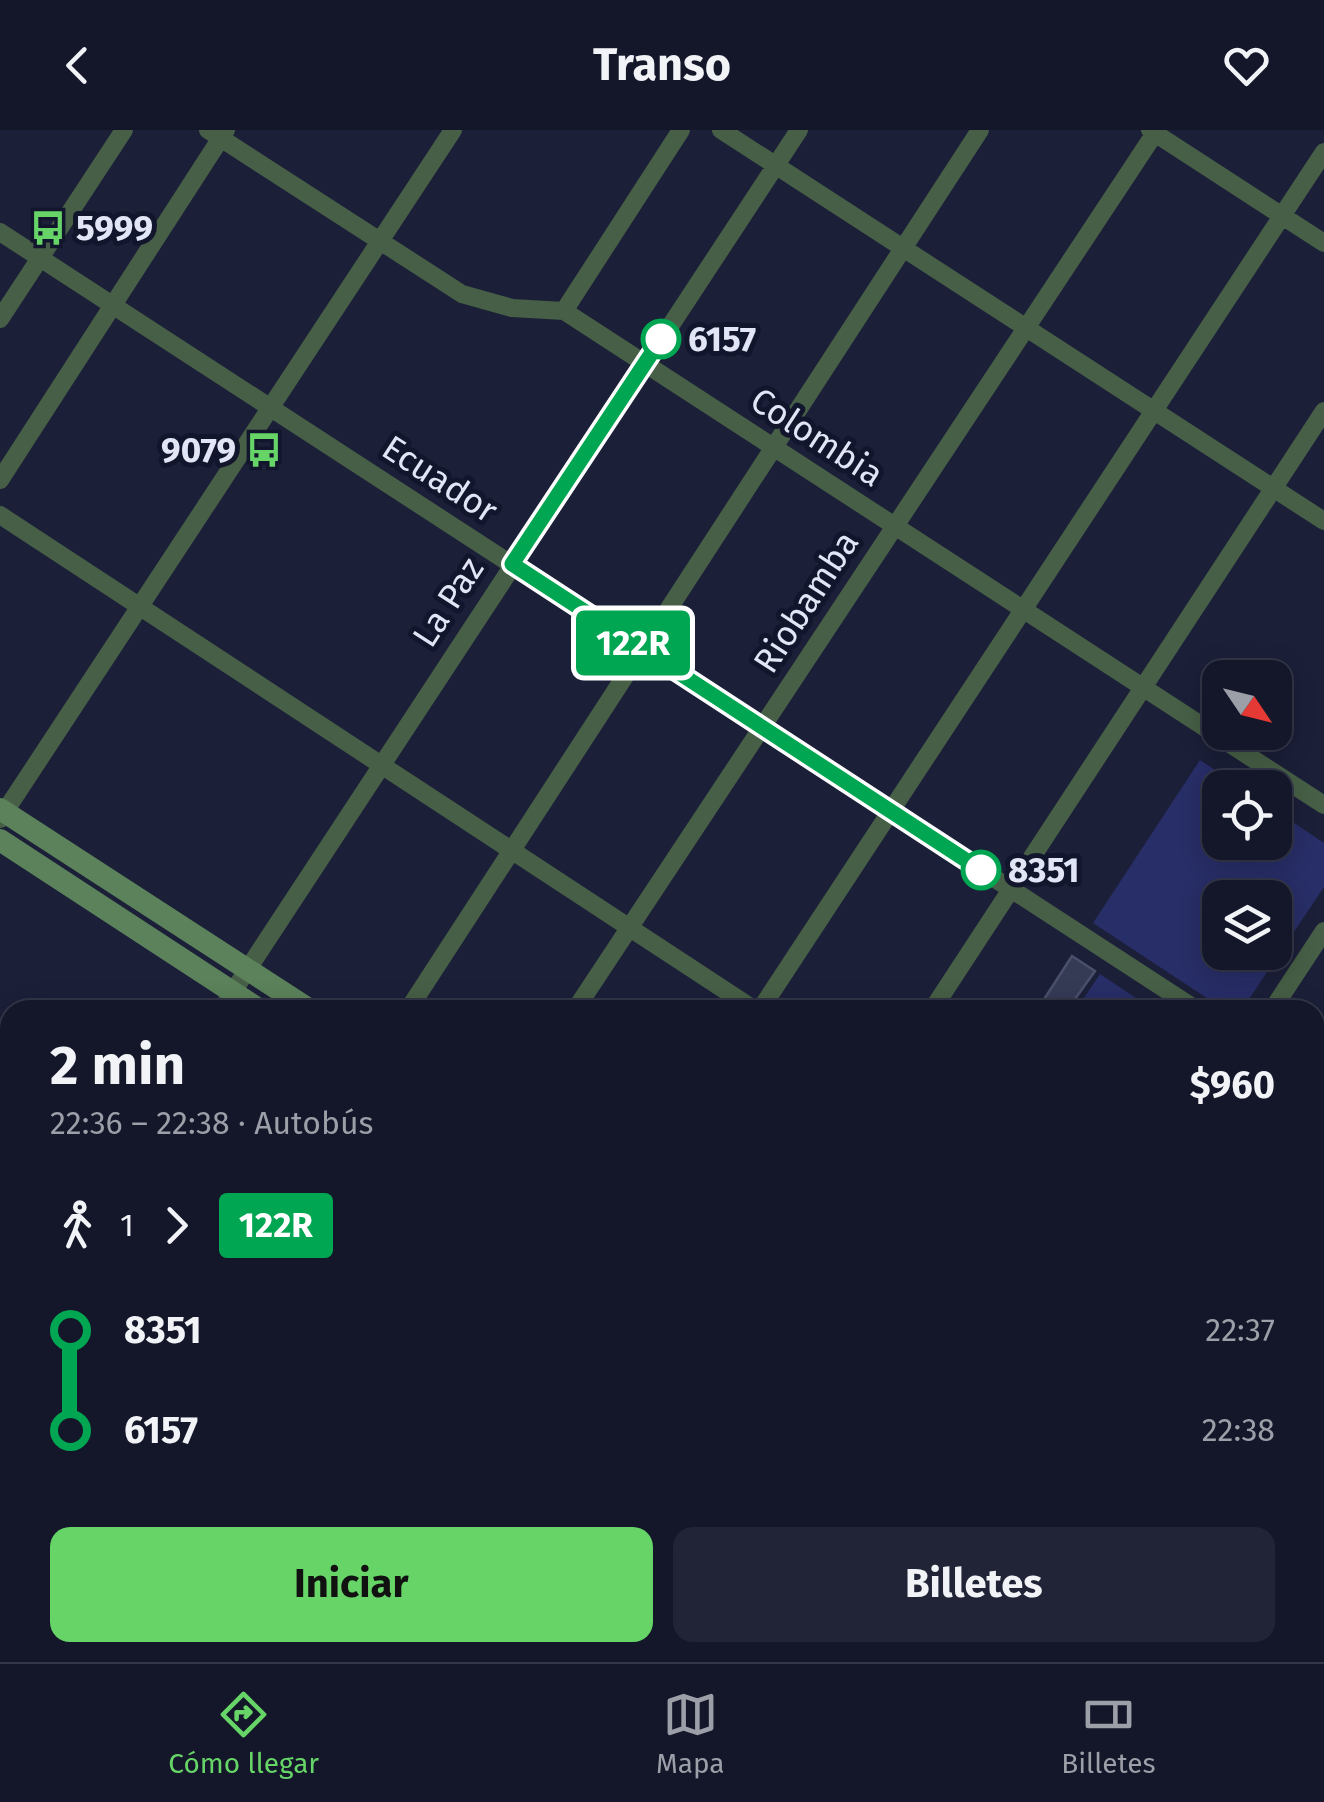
<!DOCTYPE html>
<html lang="es">
<meta charset="utf-8">
<style>
body{margin:0;font-family:"Fira Sans",sans-serif;background:#212436;color:#f1f3f6;height:100vh;display:flex;flex-direction:column;font-size:38px;white-space:nowrap}
*{box-sizing:border-box;margin:0}
p{font-size:32px;color:#9d9fa8}
.icon{flex:none;width:55px;height:55px;fill:none;stroke:currentColor;stroke-width:2;stroke-linecap:round;stroke-linejoin:round}
.map{position:relative;flex:1;overflow:hidden}
.drawer{position:absolute;left:0px;top:870px;width:1325px;height:662px;display:flex;flex-direction:column;background:#14172a;border-radius:30px 30px 0 0;box-shadow:0 5px 25px #0003,0 0 0 2px #333647}
.drawer>*{flex:none}
.badge{padding:0 20px;border-radius:8px;font-size:35px;line-height:65px}
.needle{width:65px;rotate:125deg}
.controls{position:absolute;left:1202px;top:530px;display:grid;gap:20px}
.controls a{display:grid;place-items:center;width:90px;height:90px;border-radius:20px;background:#14172a;box-shadow:0 5px 25px #0003,0 0 0 2px #333647;font-size:50px}
.map>.badge{position:absolute;translate:-50% -50%;box-shadow:0 0 0 5px #fff}
.legs{display:flex;align-items:center;gap:15px;height:110px;padding:0 50px;font-size:32px}
.legs p{margin-inline-start:auto}
.head{display:flex;align-items:center;justify-content:space-between;height:170px;padding:0 50px}
h1{font-size:55px;font-weight:700;line-height:75px}
.button{display:flex;gap:20px;margin-top:auto;padding:20px 50px}
.button a{flex:1;height:115px;border-radius:20px;background:#66d466;color:#111;font-size:40px;font-weight:700;line-height:115px;text-align:center}
.button a+a{background:#212436;color:#f1f3f6}
ul{padding:0 50px;list-style:none}
li{display:flex;align-items:center;gap:35px;height:100px;font-size:38px}
li i{display:grid;place-items:center;width:15px;height:100%;margin:0 12px;background:currentColor}
li i::after{content:'';width:25px;height:25px;margin:-12px;border:8px solid;border-radius:50%;background:#14172a}
li p{margin-inline-start:auto}
li:first-child i{background:linear-gradient(#0000 50%,currentColor 0)}
li:last-child i{background:linear-gradient(currentColor 50%,#0000 0)}
header{display:flex;justify-content:space-between;align-items:center;height:130px;padding:0 50px;background:#14172a;font-size:45px;font-weight:700}
.menu{display:flex;justify-content:space-around;align-items:center;height:140px;border-top:2px solid #333647;background:#14172a;font-size:28px;color:#9d9fa8}
.menu a{display:grid;justify-items:center;gap:5px}
.menu .current{color:#66d466}
.map>svg:first-child{display:block}
.green{fill:#282e67;fill-rule:evenodd}
.building{fill:#353b55;stroke:#4a4f6b;stroke-width:2.5}
.lines{fill:none;stroke-linecap:round;stroke-linejoin:round}
.street{stroke:#475f46;stroke-width:18}
.secondary{stroke:#5b825a;stroke-width:22}
.line-1-casing{stroke:#fff;stroke-width:22}
.line-1{stroke:#00a651;stroke-width:15}
.stop-1-dot{fill:#fff;stroke:#00a651;stroke-width:5}
.labels{text-anchor:middle;stroke-width:10;stroke-linejoin:round;paint-order:stroke}
.poi-label{font-size:35px;font-weight:bold;fill:#e1e5f5;stroke:#12162d;text-anchor:start}
.stop-label{font-size:35px;font-weight:bold;fill:#e1e5f5;stroke:#12162d;text-anchor:start}
.street-label{font-size:35px;fill:#e1e5f5;stroke:#12162d}
</style>
<header><svg class="icon" aria-label="back" viewBox="0 0 24 24"><path d="M15 5l-7 7 7 7"/></svg>Transo<svg class="icon" aria-label="heart" viewBox="0 0 24 24"><path d="M12 20l-8-8c-3-5 5-10 8-4 3-6 11-1 8 4z"/></svg></header>
<div class="map">
<svg width="1324" height="1532" viewBox="0 0 1324 1532">
<rect width="100%" height="100%" fill="#1b1f38"/>
<!-- green -->
<path class="green" d="M 1200,630 L 1241,657 L 1220,658 L 1220,712 L 1275,712 L 1275,680 L 1324,713 L 1324,757 L 1243,878 L 1225,880 L 1093,793 ZM 1220,768 L 1275,768 L 1275,822 L 1220,822 Z
M 1100,844 L 1154,880 L 1076,880 Z"/>
<!-- building -->
<path class="building" d="M 1072,826 L 1095,841 L 1070,876 L 1060,870 L 1049,880 L 1041,874 Z"/>
<g class="lines">
<!-- street -->
<path class="street" d="M 208,0 L 462,164 L 512,178 L 564,181 L 1324,675
M 721,0 L 1324,391
M 1150,0 L 1324,113
M 0,102 L 1197,880
M 564,181 L 681,0
M 0,189 L 124,0
M 0,350 L 226,0
M 0,385 L 755,880
M 0,689 L 453,0
M 221,880 L 799,0
M 408,880 L 980,0
M 575,880 L 1157,0
M 760,880 L 1324,22
M 932,880 L 1324,281
M 1272,880 L 1324,801
M 1315,957 L 1324,963
M 0,993 L 10,999
M 0,1219 L 10,1203
M 1315,1247 L 1324,1253
M 0,1277 L 10,1284
M 1315,1373 L 1324,1359
M 376,1522 L 390,1532
M 817,1522 L 832,1532
M 31,1532 L 37,1522
M 150,1532 L 156,1522
M 505,1532 L 511,1522
M 845,1532 L 851,1522
M 1030,1532 L 1036,1522
M 1211,1532 L 1217,1522"/>
<!-- secondary -->
<path class="secondary" d="M 0,679 L 310,880
M 0,710 L 260,880
M 1243,1522 L 1258,1532
M 1301,1522 L 1315,1532"/>
</g>
<g class="lines">
<defs>
<path id="line-1" d="M 661,209 L 512,434 L 981,740"/>
</defs>
<!-- line-1 casing -->
<use href="#line-1" class="line-1-casing"/>
<!-- line-1 -->
<use href="#line-1" class="line-1"/>
</g>
<!-- icons -->
<defs>
<symbol id="bus-bare" viewBox="-9 -9 18 18"><path d="M-5-6H5V4H4V6H2V4H-2V6H-4V4H-5ZM-3.5-4V0h7V-4ZM-3.5 1.2v1.5H-2V1.2ZM2 1.2v1.5H3.5V1.2Z" fill="#66d466" stroke="#12162d" stroke-width="2.5" paint-order="stroke"/></symbol>
</defs>
<g fill-rule="evenodd">
<use href="#bus-bare" x="23" y="73" width="50" height="50"/>
<use href="#bus-bare" x="239" y="295" width="50" height="50"/>
</g>
<!-- markers -->
<g class="stop-1-dot">
<circle cx="661" cy="209" r="18"/>
<circle cx="981" cy="740" r="18"/>
</g>
<g class="labels">
<!-- poi labels -->
<g class="poi-label">
<text x="76" y="110">5999</text>
<text x="236" y="332" text-anchor="end">9079</text>
</g>
<!-- stop labels -->
<g class="stop-label">
<text x="688" y="221">6157</text>
<text x="1008" y="752">8351</text>
</g>
<!-- street labels -->
<g class="street-label">
<text transform="translate(817 307) rotate(33)" y="12">Colombia</text>
<text transform="translate(440 349) rotate(33)" y="12">Ecuador</text>
<text transform="translate(448 472) rotate(-57)" y="12">La Paz</text>
<text transform="translate(806 472) rotate(-57)" y="12">Riobamba</text>
</g>
</g>
</svg>
<div class="controls">
<a><svg class="needle" viewBox="-14 -14 28 28"><path d="M0-13l5 13h-10z" fill="#e53935"/><path d="M0 13l5-13h-10z" fill="#9d9fa8"/></svg></a>
<a><svg class="icon" aria-label="locate" viewBox="0 0 24 24"><circle cx="12" cy="12" r="6"/><path d="M12 2v4M12 18v4M2 12h4M18 12h4"/></svg></a>
<a><svg class="icon" aria-label="layers" viewBox="0 0 24 24"><path d="M12 4l9 5-9 5-9-5zM3 14l9 5 9-5"/></svg></a>
</div>
<b class="badge" style="left:633px;top:513px;background:#00a651;color:#fff">122R</b>
<section class="drawer">
<div class="head"><div><h1>2 min</h1><p>22:36 – 22:38 · Autobús</p></div><b>$960</b></div>
<div class="legs"><svg class="icon" aria-label="walk" viewBox="0 0 24 24"><circle cx="13" cy="4" r="2"/><path d="M13 8l-2 6 4 7M11 14l-3 7M7 12l3-4h3l4 4"/></svg>1<svg class="icon" aria-label="forward" viewBox="0 0 24 24"><path d="M9 5l7 7-7 7"/></svg><b class="badge" style="background:#00a651;color:#fff">122R</b></div>
<ul>
<li><i style="color:#00a651"></i><b>8351</b><p>22:37</p></li>
<li><i style="color:#00a651"></i><b>6157</b><p>22:38</p></li>
</ul>
<div class="button"><a>Iniciar</a><a>Billetes</a></div>
</section>
</div>
<nav class="menu">
<a class="current"><svg class="icon" aria-label="directions" viewBox="0 0 24 24"><path d="M12 3l9 9-9 9-9-9zM9 14v-3h6M13 9l2 2-2 2"/></svg>Cómo llegar</a>
<a><svg class="icon" aria-label="map" viewBox="0 0 24 24"><path d="M3 6l6-2 6 2 6-2v14l-6 2-6-2-6 2zM9 4v14M15 6v14"/></svg>Mapa</a>
<a><svg class="icon" aria-label="tickets" viewBox="0 0 24 24"><path d="M3 7h18v10H3zM15 7v10"/></svg>Billetes</a>
</nav>
